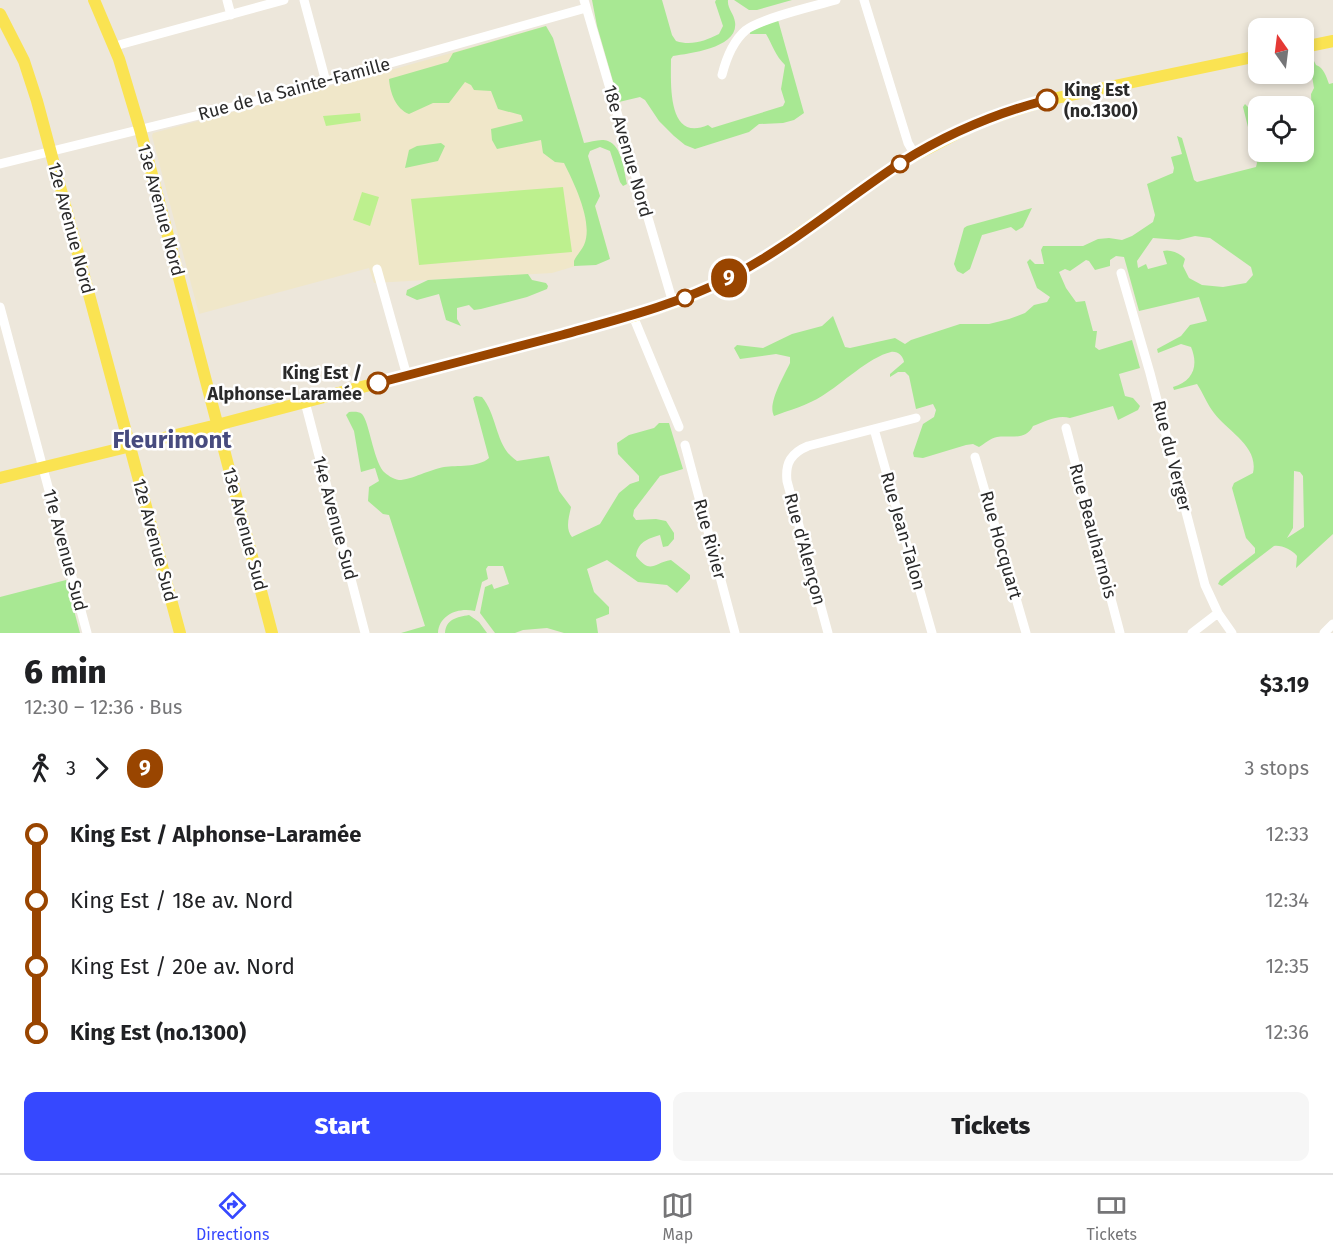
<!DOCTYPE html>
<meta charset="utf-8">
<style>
body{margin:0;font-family:"Fira Sans",sans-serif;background:#f6f6f6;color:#202124;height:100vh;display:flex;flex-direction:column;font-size:22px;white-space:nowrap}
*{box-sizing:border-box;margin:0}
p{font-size:20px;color:#757577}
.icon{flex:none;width:33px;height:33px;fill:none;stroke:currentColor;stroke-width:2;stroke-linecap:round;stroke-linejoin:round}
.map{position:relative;height:633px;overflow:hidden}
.side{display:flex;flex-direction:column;background:#fff;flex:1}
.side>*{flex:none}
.badge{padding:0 12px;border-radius:20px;font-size:21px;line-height:39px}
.needle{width:39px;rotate:346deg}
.buttons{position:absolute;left:1248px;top:18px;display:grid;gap:12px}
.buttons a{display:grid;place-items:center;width:66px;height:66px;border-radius:12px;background:#fff;box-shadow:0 3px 9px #0003;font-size:30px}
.map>.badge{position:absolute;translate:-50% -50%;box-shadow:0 0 0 3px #fff}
.legs{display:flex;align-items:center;gap:9px;height:66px;padding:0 24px;font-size:20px}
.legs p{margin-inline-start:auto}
.headline{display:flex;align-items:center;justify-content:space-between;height:102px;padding:0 24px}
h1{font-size:33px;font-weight:800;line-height:45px}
.action{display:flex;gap:12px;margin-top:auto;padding:12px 24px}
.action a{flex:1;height:69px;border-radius:12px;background:#3648ff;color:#fff;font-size:24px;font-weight:800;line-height:69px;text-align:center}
.action a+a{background:#f6f6f6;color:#202124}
ul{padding:0 24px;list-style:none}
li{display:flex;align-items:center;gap:21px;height:66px;font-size:22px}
li i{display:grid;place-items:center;width:9px;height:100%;margin:0 8px;background:currentColor}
li i::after{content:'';width:15px;height:15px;margin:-8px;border:4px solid;border-radius:50%;background:#fff}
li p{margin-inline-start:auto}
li:first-child i{background:linear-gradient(#0000 50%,currentColor 0)}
li:last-child i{background:linear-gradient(currentColor 50%,#0000 0)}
.tab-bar{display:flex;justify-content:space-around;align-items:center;height:84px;border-top:2px solid #e0e0e0;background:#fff;font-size:16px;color:#757577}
.tab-bar a{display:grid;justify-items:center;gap:3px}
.tab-bar .selected{color:#3648ff}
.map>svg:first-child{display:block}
.education{fill:#f0e7c9}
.green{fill:#a8e893;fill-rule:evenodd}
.pitch{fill:#bdf08e}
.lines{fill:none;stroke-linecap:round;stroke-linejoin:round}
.minor{stroke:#fff;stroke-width:9}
.major{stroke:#fae352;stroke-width:12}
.line-1-casing{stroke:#fff;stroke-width:14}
.line-1{stroke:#994500;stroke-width:9}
.stop-1-dot{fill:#fff;stroke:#994500;stroke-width:3}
.labels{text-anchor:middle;stroke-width:5;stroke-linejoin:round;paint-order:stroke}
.street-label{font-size:18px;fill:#2a2a2a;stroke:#fff}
.stop-label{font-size:18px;font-weight:bold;fill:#2a2a2a;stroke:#fff;text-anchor:start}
.district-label{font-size:24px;font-weight:bold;fill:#474b7e;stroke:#fff}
</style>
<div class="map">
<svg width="1333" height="633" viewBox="0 0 1333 633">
<rect width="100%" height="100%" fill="#ede7db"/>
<!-- education -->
<path class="education" d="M 546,26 L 609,256 L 552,273 L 374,283 L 369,268 L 199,314 L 152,136 L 153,133 L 398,68 Z"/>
<!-- green -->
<path class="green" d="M 592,0 L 662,0 L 672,35 L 676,41 C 691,46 705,41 719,34 L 723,26 L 715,2 L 716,0 L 728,0 C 727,8 734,14 735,22 C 739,48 690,53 673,56 L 671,59 C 671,83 667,143 708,125 L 712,128 L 783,106 L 785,102 L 781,89 L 785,65 C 775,55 773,46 766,34 L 750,34 L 750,31 L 778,20 L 804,113 L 794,120 L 783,123 L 759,124 L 749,132 L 695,149 L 685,145 L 674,136 L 659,121 L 645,100 L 640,97 L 619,102 L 597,26 Z
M 734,0 L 792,0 L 757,10 L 749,10 Z
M 546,26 L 553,38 L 584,143 C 591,142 601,138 608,141 C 622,146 624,171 627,184 L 623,186 L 620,182 L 610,151 L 600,147 L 590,151 L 588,156 L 600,196 L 595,206 L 610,259 L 596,265 L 574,266 L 574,261 C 576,256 581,251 584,245 C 594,223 574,183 564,163 L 555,162 L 543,153 L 541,140 L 497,149 L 492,140 L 491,129 L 523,121 L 521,115 L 498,109 L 491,91 L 474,90 L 471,85 L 465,82 L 449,103 L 433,103 L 409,114 C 396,109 390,93 389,79 L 448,62 L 453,53 Z
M 1312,57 L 1316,65 C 1324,68 1326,76 1329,84 L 1333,83 L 1333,534 L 1296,568 L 1297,556 C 1292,550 1282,545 1274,546 L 1222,586 L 1218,584 L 1220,580 L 1255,553 L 1255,548 L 1246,538 L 1232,488 L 1234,483 L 1253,473 C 1259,446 1227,431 1214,413 C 1207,404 1203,393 1197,384 L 1174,390 L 1173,387 C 1193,381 1199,366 1191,347 L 1181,344 L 1158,353 L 1157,349 L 1181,336 L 1190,325 L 1207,321 L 1199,297 L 1139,311 L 1124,257 L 1116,256 L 1110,260 L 1110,266 L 1095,270 L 1089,261 L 1086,260 L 1070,271 L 1065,269 L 1059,272 L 1066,288 L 1076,302 L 1085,301 L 1093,331 L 1097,331 L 1095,347 L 1099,350 L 1132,340 L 1140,368 L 1119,374 L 1125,396 L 1133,398 L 1140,406 L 1138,410 L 1118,420 L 1113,406 L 1070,418 C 1058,414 1044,422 1033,426 C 1026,441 1009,435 997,437 C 989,439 986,443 979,447 L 973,444 L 966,445 L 923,458 L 914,457 L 913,453 L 923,424 L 934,417 L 936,410 L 933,404 L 916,409 L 909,376 L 905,372 L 898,372 L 890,377 L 890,374 L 904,362 C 903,356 898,351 891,352 C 869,357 842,384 822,396 C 808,405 790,410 774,416 C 767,404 784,376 790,363 L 790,357 L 776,354 L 740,359 L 734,348 L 737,345 L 763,348 L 792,334 L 822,326 L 833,316 L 845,347 L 850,348 L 895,338 L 905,344 L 911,340 L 960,324 L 989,324 L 1009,319 L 1025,313 L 1034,305 L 1047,302 L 1050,297 L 1037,288 L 1027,262 L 1030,259 L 1035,264 L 1044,264 L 1041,250 L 1043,246 L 1083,246 L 1098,239 L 1109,238 L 1122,240 L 1132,236 L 1153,222 L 1155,215 L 1147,184 L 1173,173 L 1174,168 L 1171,157 L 1182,154 L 1177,136 L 1182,138 L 1194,180 L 1197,182 L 1256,167 L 1257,163 L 1243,107 L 1245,104 L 1252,111 L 1258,112 L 1258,152 L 1304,152 L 1304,122 L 1310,120 L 1312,116 L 1311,94 L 1314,88 L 1309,58 ZM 1195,236 L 1210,238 L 1251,267 L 1253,275 L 1246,283 L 1223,287 L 1202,285 L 1189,278 L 1183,266 L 1185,259 C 1180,253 1170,249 1163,251 L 1167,264 L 1148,269 L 1146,264 L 1138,268 L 1137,261 L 1153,238 L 1179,240 ZM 1294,471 L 1300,472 L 1303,476 L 1304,527 L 1287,538 L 1293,528 Z
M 441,143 L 445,146 L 438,161 L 405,168 L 409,150 L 417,146 Z
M 1032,208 L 1023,227 L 1016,231 L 1011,227 L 982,235 L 970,269 L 963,274 L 957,271 L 954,264 L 964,228 L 967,226 Z
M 528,274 L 532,280 L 546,283 L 548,286 L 547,289 L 527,297 L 481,309 L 474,310 L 469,305 L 457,308 L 457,319 L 461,326 L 446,320 L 439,294 L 417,300 L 406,295 L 407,290 L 428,280 Z
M 476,396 L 482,397 C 498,416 495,447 517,461 L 549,456 L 559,491 L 571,507 C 569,517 565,529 572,537 L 600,524 L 619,493 L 630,484 L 639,481 L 639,476 L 618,454 L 617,443 L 629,435 L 654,428 L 659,423 L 669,423 L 683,469 L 660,476 L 634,510 L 633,516 L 636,520 L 656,519 L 666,521 L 674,533 L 674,539 L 668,546 L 663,547 L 660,535 C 647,539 638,542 636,556 C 651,575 653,563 671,560 L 690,575 L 690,579 L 677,593 L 667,585 L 638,582 L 607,560 L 587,569 L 594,592 L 609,607 L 609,614 L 596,619 L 598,633 L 564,633 L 547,628 L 523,630 L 515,633 L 495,633 L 480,613 L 485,587 L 492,584 L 494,589 L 509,584 L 503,566 L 488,566 L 486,569 L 488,579 L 482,582 L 475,611 C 458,607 439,615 438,633 L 401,633 L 425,626 L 389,515 L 383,514 L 368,501 L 369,487 L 379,481 L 375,468 L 361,472 L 354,431 L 346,415 L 349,412 C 353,412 358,411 362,414 C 369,421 373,458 383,471 C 387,475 393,479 399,480 C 411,480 431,469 444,467 C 457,465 478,468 489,458 L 473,398 Z
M 66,580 L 80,633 L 0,633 L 0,597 Z
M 469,615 L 479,622 L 487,633 L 445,633 C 446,619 457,617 469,615 Z"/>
<!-- pitch -->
<path class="pitch" d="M 360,113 L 361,121 L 326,126 L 323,116 Z
M 563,187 L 572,252 L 419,265 L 411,199 Z
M 362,192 L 379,197 L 370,226 L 353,220 Z"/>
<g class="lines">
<!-- minor -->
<path class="minor" d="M 227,0 L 231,15
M 304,0 L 326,82
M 584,0 L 673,303
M 864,0 L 908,143 L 915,155
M 115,46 L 284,0
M 722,75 C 726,59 733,41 746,30 C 762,18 814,6 836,0
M 0,164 L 248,103 L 586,8
M 377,269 L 407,376
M 1121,273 L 1150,373 L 1205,585 L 1218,613 L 1232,633
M 0,307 L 87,633
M 633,316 L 679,427
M 305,402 L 365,633
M 1066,428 L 1120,633
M 874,429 L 932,633
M 685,445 L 735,633
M 975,457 L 1026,633
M 828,633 L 787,481 C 785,463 791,453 808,446 L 916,418
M 1192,633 L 1218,613
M 1324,633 L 1333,624"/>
<!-- major -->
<path class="major" d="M 94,0 L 119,59 L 140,129 L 272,633
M 0,14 L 24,61 L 37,101 L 180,633
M 1304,47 L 1333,41
M 0,478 L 217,425 L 633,316 L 687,298 L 744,270 L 773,252 L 902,162 L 979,122 L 1047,100 L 1258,56"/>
</g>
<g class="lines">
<defs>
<path id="line-1" d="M 378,383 C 439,367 501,351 562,335 C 619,319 676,305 729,278 C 791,246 844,200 902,162 C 947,134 996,113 1047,100"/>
</defs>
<!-- line-1 casing -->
<use href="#line-1" class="line-1-casing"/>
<!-- line-1 -->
<use href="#line-1" class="line-1"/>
</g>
<!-- markers -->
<g class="stop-1-dot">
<circle cx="1047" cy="100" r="10"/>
<circle cx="900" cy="164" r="8"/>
<circle cx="685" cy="298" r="8"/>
<circle cx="378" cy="383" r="10"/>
</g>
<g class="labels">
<!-- street labels -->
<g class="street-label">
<text transform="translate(294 89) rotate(-15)" y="6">Rue de la Sainte-Famille</text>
<text transform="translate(628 151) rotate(74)" y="6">18e Avenue Nord</text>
<text transform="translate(161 210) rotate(75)" y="6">13e Avenue Nord</text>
<text transform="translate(71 228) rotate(75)" y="6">12e Avenue Nord</text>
<text transform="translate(1172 456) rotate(76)" y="6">Rue du Verger</text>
<text transform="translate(335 518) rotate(75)" y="6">14e Avenue Sud</text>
<text transform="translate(245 529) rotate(75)" y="6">13e Avenue Sud</text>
<text transform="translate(903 531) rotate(74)" y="6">Rue Jean-Talon</text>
<text transform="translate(1093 531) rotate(75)" y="6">Rue Beauharnois</text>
<text transform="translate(710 539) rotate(75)" y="6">Rue Rivier</text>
<text transform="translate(155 540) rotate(75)" y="6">12e Avenue Sud</text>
<text transform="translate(1001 545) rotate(74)" y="6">Rue Hocquart</text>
<text transform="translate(805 549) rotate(75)" y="6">Rue d'Alençon</text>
<text transform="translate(65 550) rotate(75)" y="6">11e Avenue Sud</text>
</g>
<!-- stop labels -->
<g class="stop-label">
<text x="1064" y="96">King Est<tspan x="1064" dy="21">(no.1300)</tspan></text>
<text x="362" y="379" text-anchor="end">King Est /<tspan x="362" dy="21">Alphonse-Laramée</tspan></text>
</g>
<!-- district labels -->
<g class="district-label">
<text x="172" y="448">Fleurimont</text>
</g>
</g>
</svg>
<div class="buttons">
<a><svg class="needle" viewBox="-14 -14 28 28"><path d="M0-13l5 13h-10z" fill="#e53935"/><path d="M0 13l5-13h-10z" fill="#757577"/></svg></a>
<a><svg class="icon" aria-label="locate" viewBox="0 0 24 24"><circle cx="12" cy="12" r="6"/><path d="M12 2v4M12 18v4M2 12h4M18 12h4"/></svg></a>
</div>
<b class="badge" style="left:729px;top:278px;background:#994500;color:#fff">9</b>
</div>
<section class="side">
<div class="headline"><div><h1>6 min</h1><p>12:30 – 12:36 · Bus</p></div><b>$3.19</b></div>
<div class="legs"><svg class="icon" aria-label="walk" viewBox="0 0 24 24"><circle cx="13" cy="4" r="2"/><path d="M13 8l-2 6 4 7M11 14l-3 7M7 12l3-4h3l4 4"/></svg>3<svg class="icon" aria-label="forward" viewBox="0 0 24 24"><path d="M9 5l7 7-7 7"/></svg><b class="badge" style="background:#994500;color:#fff">9</b><p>3 stops</p></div>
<ul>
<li><i style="color:#994500"></i><b>King Est / Alphonse-Laramée</b><p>12:33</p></li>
<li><i style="color:#994500"></i><span>King Est / 18e av. Nord</span><p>12:34</p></li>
<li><i style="color:#994500"></i><span>King Est / 20e av. Nord</span><p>12:35</p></li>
<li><i style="color:#994500"></i><b>King Est (no.1300)</b><p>12:36</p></li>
</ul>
<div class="action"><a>Start</a><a>Tickets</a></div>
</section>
<nav class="tab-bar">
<a class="selected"><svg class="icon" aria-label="directions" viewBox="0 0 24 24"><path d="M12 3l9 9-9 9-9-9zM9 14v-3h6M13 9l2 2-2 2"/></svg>Directions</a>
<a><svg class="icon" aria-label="map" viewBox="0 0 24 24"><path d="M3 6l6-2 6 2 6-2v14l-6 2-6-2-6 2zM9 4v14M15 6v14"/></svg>Map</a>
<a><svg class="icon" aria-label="tickets" viewBox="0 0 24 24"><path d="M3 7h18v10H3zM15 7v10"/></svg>Tickets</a>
</nav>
